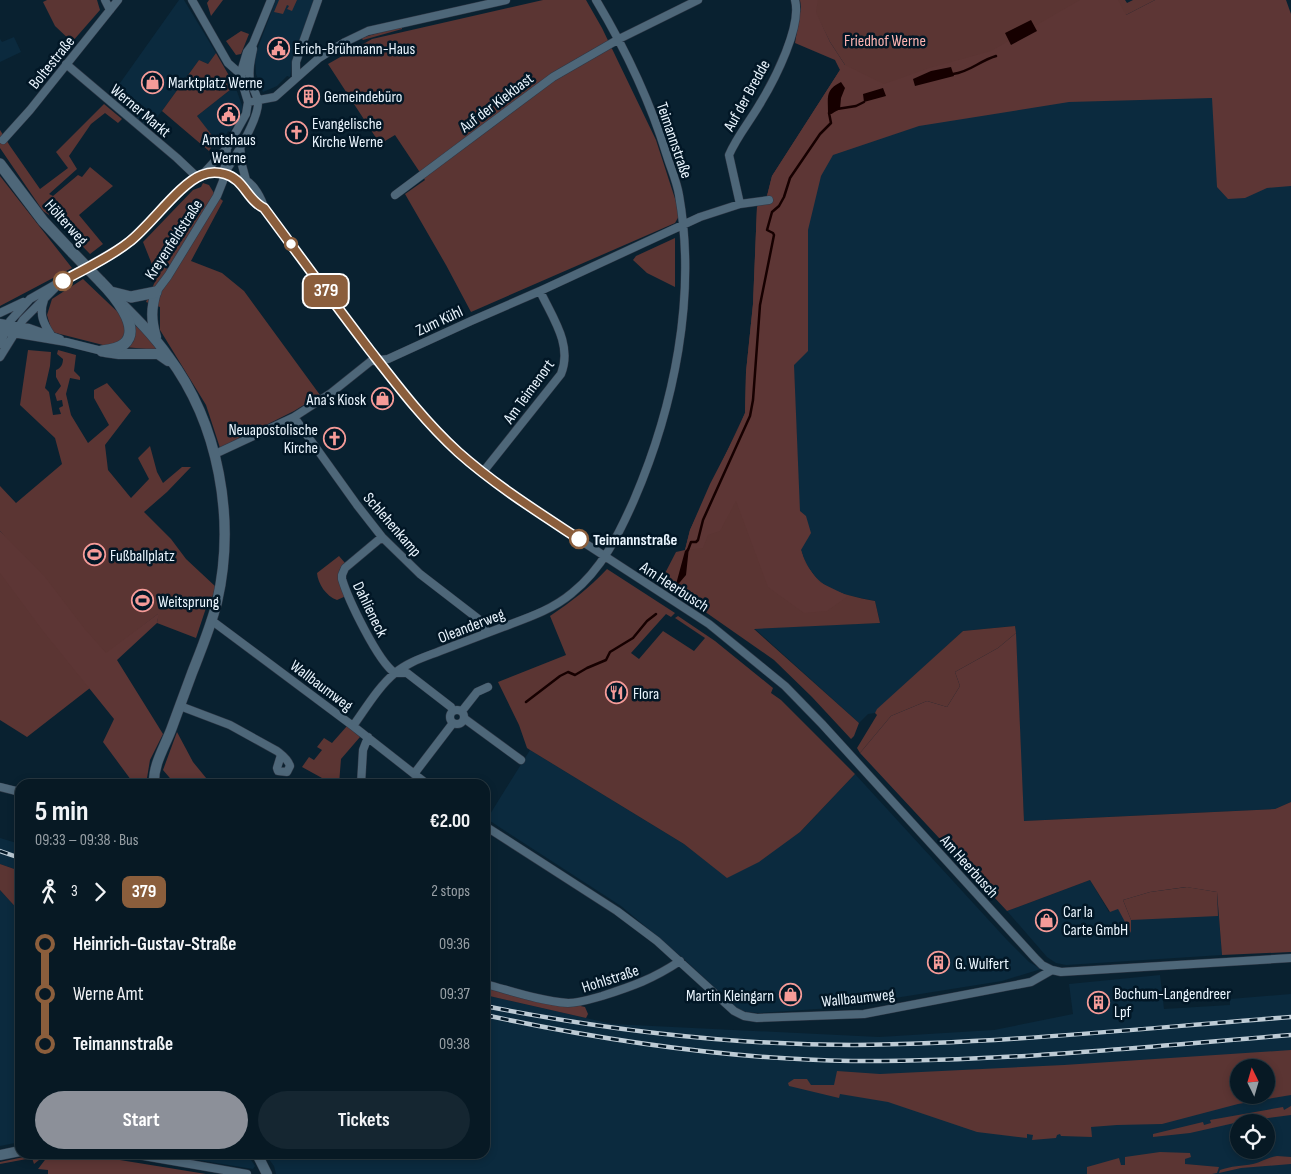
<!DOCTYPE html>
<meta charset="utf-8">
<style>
body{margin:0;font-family:"Sofia Sans Condensed",sans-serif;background:#152631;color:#f1f3f6;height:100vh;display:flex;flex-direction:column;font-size:19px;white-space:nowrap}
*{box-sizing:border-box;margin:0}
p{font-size:16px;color:#98a0a6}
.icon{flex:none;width:28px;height:28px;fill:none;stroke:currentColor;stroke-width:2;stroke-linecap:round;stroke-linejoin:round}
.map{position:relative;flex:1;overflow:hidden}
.details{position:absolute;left:15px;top:779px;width:475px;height:380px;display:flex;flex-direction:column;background:#071924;border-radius:15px;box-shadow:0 2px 8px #0003,0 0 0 1px #283841}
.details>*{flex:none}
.badge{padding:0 10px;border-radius:8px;font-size:18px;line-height:32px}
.needle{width:32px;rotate:355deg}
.fabs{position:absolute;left:1230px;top:1059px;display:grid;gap:10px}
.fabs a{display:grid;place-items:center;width:45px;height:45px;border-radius:50%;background:#071924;box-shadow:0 2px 8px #0003,0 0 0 1px #283841;font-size:25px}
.map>.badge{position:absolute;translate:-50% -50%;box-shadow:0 0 0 2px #fff}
.legs{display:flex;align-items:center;gap:8px;height:55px;padding:0 20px;font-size:16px}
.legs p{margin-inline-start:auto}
.overview{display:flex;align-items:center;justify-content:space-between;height:85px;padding:0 20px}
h1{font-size:28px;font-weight:700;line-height:38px}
.primary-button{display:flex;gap:10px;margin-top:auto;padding:10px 20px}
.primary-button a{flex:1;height:58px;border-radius:30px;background:#8c9099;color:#fff;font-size:20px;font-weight:700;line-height:58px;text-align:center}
.primary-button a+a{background:#152631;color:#f1f3f6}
ul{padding:0 20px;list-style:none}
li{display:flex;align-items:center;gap:18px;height:50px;font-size:19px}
li i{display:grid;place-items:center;width:8px;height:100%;margin:0 6px;background:currentColor}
li i::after{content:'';width:12px;height:12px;margin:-6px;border:4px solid;border-radius:50%;background:#071924}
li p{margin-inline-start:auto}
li:first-child i{background:linear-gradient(#0000 50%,currentColor 0)}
li:last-child i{background:linear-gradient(currentColor 50%,#0000 0)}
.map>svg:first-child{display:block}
.built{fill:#0b2a3e;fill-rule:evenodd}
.green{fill:#5b3533;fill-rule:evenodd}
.forest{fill:#5d3635}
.water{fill:#160000}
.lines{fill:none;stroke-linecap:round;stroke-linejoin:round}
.stream{stroke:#160000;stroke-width:2.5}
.minor-casing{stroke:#2f3846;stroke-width:9}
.tertiary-casing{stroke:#2f3846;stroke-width:11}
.secondary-casing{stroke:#2f3846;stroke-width:12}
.minor{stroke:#4e6779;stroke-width:8}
.tertiary{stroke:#4e6779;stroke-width:10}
.secondary{stroke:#4e6779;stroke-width:11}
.rail-casing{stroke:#bdcbd5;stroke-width:4.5}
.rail{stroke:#021726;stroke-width:2.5;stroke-dasharray:8;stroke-linecap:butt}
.secondary-bridge-casing{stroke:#2f3846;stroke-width:12;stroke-linecap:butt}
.secondary-bridge{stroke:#4e6779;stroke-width:11}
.line-1-casing{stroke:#fff;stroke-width:11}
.line-1{stroke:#8b5e3c;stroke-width:8}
.stop-1-dot{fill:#fff;stroke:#8b5e3c;stroke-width:2.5}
.labels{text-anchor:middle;stroke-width:5;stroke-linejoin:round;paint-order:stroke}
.park-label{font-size:16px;fill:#ffb5b2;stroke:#021726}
.poi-label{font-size:16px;fill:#eaf5fe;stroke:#021726;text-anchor:start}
.street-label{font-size:16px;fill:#eaf5fe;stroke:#021726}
.stop-label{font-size:16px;font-weight:bold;fill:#eaf5fe;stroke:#021726;text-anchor:start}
</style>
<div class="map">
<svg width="1291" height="1174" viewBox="0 0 1291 1174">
<rect width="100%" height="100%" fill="#092130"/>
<!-- built -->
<path class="built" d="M 179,0 L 184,0 L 216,53 L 208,64 L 199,60 L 162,111 L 145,131 L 108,100 Z
M 276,0 L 315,0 L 292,65 L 290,77 L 287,76 L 277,86 L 263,92 L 256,74 L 255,60 L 257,50 Z
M 14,37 L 21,52 L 0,62 L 0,39 L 2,42 Z
M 1291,55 L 1291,802 L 1275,809 L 1024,821 L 1015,626 L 963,631 L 875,713 L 868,714 L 859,723 L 754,628 L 880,623 L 875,601 L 837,593 L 819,582 L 805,563 L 801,550 L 788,226 L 850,119 Z
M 235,86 L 243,108 L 230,132 L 228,131 L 226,135 L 227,136 L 222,143 L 215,141 L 197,116 Z
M 530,750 L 684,844 L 727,877 L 800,832 L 855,774 L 1007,940 L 1029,962 L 1041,969 L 1002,981 L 832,1008 L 760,1013 L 746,1012 L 736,1008 L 684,959 L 621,906 L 487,819 Z
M 0,838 L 20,844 L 20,871 L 0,864 Z
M 1090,880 L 1109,912 L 1118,908 L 1131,920 L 1217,892 L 1222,955 L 1066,965 L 1056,963 L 1047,957 L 1007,911 Z
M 0,890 L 20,912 L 20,1142 L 0,1146 Z
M 1160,975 L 1164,1009 L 1230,1005 L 1230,999 L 1291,994 L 1291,1174 L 276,1174 L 274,1166 L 265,1154 L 485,1154 L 485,995 L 612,1024 L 879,1037 L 994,1030 L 1073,1014 L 1069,984 ZM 1239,1068 L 1266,1068 L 1266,1095 L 1239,1095 ZM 1239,1122 L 1266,1122 L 1266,1150 L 1239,1150 Z
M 162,1154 L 247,1154 L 255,1166 L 253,1169 Z"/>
<!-- green -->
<path class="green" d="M 47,0 L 97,0 L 100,10 L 72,42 L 55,26 L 43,2 Z
M 279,0 L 297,0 L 292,11 L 287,9 L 289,6 L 287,5 L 283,14 L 274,12 Z
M 543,0 L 586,0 L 602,28 L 656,140 L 680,214 L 675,223 L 471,312 L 446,265 L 405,194 L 425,180 L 395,135 L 380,144 L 328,64 L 372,39 Z
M 809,0 L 1125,0 L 1127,3 L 1133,0 L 1155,0 L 1126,15 L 850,118 L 788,226 L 782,356 L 801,550 C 813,589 839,594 875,601 L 880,623 L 754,629 L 859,723 L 854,736 L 851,739 L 812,697 L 774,660 L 661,581 L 676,552 L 685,550 L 690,530 L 745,413 L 746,372 L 753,304 L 757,207 L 767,196 L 772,176 L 840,70 L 845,65 L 830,42 Z
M 402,26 L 402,29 L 363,40 L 361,38 Z
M 241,31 L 249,34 L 241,54 L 236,55 L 226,41 Z
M 216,53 L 235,86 L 197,116 L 214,138 L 215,141 L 209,151 L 162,111 L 199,60 L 208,64 Z
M 104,104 L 122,119 L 118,123 L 105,113 L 91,124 L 69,156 L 77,169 L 49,194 L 53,196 L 78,175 L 82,177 L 90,167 L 113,186 L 79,215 L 103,244 L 90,254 L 58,221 L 43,211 L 0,148 L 0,130 L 10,146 L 40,189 L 68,168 L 56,152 Z
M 0,176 L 72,268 L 0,306 Z
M 203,183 L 209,185 L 214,193 L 223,201 L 191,261 L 222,273 L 244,291 L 320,395 L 294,411 L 220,448 L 206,405 L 160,330 L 160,307 L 146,302 L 157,277 L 143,242 L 193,190 L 201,187 Z
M 675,238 L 675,287 L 647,273 L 633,260 L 636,256 Z
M 83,279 L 125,319 L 143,331 L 157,350 L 103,345 L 52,332 L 47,315 L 52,299 Z
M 28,350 L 51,352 L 50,366 L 45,388 L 49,392 L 53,415 L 61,414 L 59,408 L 63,406 L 62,400 L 57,401 L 55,394 L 61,386 L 56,377 L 56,370 C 61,368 63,364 63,359 L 57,354 L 58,350 L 76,355 L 74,371 L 80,377 L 80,380 L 70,378 L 66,394 L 71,415 L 88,443 L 109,425 L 94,398 L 94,390 L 107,383 L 131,411 L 105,445 L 108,470 L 131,498 L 149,479 L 138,458 L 150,446 L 157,472 L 163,483 L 182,467 L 191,467 L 167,492 L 144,512 L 171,539 L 186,559 L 216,587 L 211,600 L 209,599 L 196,638 L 157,623 L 158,614 L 80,675 L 90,688 L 27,737 L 0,720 L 0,544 L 6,538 L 0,531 L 0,486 L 16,503 L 62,464 L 55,438 L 20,405 Z
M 339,556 L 345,563 C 333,573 341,585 346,596 L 337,600 C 326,596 318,584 317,573 Z
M 607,569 L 675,613 L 671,617 L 666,614 L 631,653 L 639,659 L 663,631 L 694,651 L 705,638 L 675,618 L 678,616 L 715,641 L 773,688 L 771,693 L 781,700 L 855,774 L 800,832 L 759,862 L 727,878 L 684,844 L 530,750 L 527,748 L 519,725 L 498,682 L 566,655 L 550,616 C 572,601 588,589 607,569 Z
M 1015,626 L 1016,633 L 998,648 L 955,672 L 960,686 L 947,707 L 927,701 L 891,716 L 860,753 L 857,748 L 877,715 L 875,713 L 877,709 L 963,631 Z
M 347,726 L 360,737 L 341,759 L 339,784 L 320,784 L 322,778 L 302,767 L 309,757 L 314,760 L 322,750 L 317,747 L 324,738 L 332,743 Z
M 0,864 L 20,871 L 20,912 L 0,890 Z
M 1187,887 L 1217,892 L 1218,916 L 1131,920 L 1123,900 L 1150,892 Z
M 1291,1050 L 1291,1095 L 1238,1104 L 1162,1124 L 1117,1125 L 1091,1127 L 1092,1137 L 1061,1136 L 1060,1134 L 1057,1135 L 1056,1138 L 1032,1140 L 1033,1135 L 1027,1134 L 1027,1138 L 977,1132 L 888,1102 L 840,1094 L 839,1098 L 789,1086 L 788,1083 L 794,1079 L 807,1079 L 811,1085 L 834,1085 L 837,1071 L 880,1074 L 1064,1065 ZM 1239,1068 L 1266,1068 L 1266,1095 L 1239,1095 Z
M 1291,1106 L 1291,1115 L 1239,1122 L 1190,1133 L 1153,1137 L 1153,1134 L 1203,1122 L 1204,1125 L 1211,1123 L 1210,1120 L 1283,1107 L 1284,1110 Z
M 1160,1152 L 1190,1153 L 1191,1157 L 1185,1159 L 1185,1164 L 1219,1167 L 1217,1173 L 1212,1174 L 1087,1174 L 1087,1167 L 1119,1158 L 1121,1165 L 1125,1165 L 1125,1157 Z
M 38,1154 L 39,1160 L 34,1164 L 32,1158 L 0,1164 L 0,1162 Z
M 1277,1156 L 1291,1157 L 1291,1164 L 1241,1168 L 1219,1173 L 1220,1170 C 1231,1166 1242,1166 1253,1164 C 1262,1162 1268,1157 1277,1156 Z"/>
<!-- forest -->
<path class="forest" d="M 209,0 L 223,0 L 211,16 L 207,3 Z
M 800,0 L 818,0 L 816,12 L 830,42 L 845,65 L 884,84 L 929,68 L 991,51 L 1080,0 L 1118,0 L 1126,15 L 1155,0 L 1286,0 L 1291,14 L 1291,186 L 1267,188 L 1245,198 L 1228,199 L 1217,187 L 1212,98 L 1069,102 L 919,126 L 833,155 L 821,176 L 808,230 L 808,351 L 794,365 L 800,511 L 806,516 L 811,533 L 801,550 L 805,563 L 819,582 L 848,596 L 827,611 L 804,613 L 768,587 L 736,501 L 720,531 L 708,535 L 703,548 L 685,550 L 690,530 L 710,484 L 738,430 L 745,413 L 746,372 L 753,304 L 757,207 L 767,196 L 772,176 L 840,70 L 835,60 L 795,43 L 801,7 Z
M 0,531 L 45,577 L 84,628 L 106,653 L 159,613 L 157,623 L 117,660 L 163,734 L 150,760 L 146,784 L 134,784 L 103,742 L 114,719 L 43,631 L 0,573 Z
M 1016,633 L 1024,821 L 1275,809 L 1291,802 L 1291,952 L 1222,955 L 1217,892 L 1186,887 L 1150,892 L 1123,900 L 1131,920 L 1131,933 L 1118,909 L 1110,912 L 1090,880 L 1007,911 L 860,753 L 891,716 L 927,701 L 947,707 L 960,686 L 955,672 L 998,648 Z
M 177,732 L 193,762 L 211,784 L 175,784 L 163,770 Z
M 485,985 L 585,1007 L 588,1014 L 586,1018 L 485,995 Z
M 48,1154 L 83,1154 L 206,1174 L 48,1174 L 48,1170 L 38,1169 L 48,1156 Z"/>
<!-- water -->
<path class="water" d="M 1031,20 L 1037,31 L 1011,45 L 1005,33 Z
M 951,67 L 954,76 L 915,86 L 913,79 L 931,71 Z
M 841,82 L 845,88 L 841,98 L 840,109 L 831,114 L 828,112 C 828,97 825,90 841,82 Z
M 883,88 L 886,96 L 864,102 L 863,94 Z
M 689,547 L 686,575 L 675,588 L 685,551 Z"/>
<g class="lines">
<!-- stream -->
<path class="stream" d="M 953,74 C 970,72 979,61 996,56
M 837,109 L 856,106 L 864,102
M 688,550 L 691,542 L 696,542 L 698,540 L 703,520 L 750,416 L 753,400 L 760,305 L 774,235 L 773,233 L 767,230 L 772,212 L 779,206 L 784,197 L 790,178 L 820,134 L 831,123 L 829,113 L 832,112
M 677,585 L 675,588 L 682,594
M 526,702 L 560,676 L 568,672 L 575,675 L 587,668 L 606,660 L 610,652 L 633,638 L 647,621 L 656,614"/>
<defs>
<path id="minor" d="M 105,0 L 110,10
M 192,0 L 228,63 L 237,71 L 245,71
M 66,64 L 177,158 L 197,177
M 296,77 L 296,62 L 318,0
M 248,102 L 275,97 L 319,58 L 345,42 L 368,31 L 506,0
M 3,140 L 30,110 L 118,0
M 240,146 L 242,165 L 246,180
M 225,172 C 235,158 259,118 258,102 C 257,94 252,87 250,80 C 248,69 251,59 253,49
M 202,175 L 227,148 L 246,114 L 248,102 L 242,82 L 241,72 L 247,52 L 253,44 L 271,0
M 237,179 L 257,205 L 264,208
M 395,195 L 553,77 L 619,39 L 698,0
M 740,204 L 729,155 C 737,136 751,120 761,102 C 775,79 802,26 795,0
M 156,292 L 168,276 L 217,196 L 223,181 L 227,148
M 44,300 C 39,314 43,323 51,335
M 0,313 L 23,302
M 0,323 L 29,328 L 60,339
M 1,331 L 66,342 L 102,351
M 0,344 L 10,321 L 30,299 L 128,243 L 146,227 L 186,185 C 206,170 215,171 237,179 C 239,179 242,179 245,180 C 254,184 262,199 264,208 L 393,381 L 423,416 L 459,452 L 517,499 L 709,624 L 785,686 L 822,724 L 1035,958 L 1042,965 L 1052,970
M 0,357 L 23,320 L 55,288
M 294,417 L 357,505 L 382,537 L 420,574 L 481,621 L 487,633
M 215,454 L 294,417 L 331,393 L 371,361 L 388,359 L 471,321 L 540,291 L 700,217 L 740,204 L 769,200
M 483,472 L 561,374 C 573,345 552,317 540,291
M 382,537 L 345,568 L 342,575 L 342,579 C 348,599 378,662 395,673
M 211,620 L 353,726 L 427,784
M 395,673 L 407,673 L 451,707 L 453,711
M 180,706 L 230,725 L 277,751 C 282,755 288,759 290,766 L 287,772 L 278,771 L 277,768 L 281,755
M450 717a7 7 0 1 1 14 0a7 7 0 1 1-14 0Z
M 462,711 L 477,692 L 488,687
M 465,719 L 521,760
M 353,726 C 366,708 379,686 395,673 C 408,662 425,657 440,651 C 461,643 482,635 503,627 C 527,618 552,610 572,593 C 602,569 619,534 634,500 C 674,407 697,296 679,195 C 677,182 671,169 667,156 C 650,101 626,50 596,0
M 414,774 L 453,723
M 361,784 L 363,750 L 368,737
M 0,787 L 20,792
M 485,826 L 617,911 L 657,941 L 734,1011 L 744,1016 L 757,1018 L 864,1014 L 1031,982 L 1052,970 L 1061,972 L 1291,958
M 485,984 C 512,991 540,1001 568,1003 C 580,1003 591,999 602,996 C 633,986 653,979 680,961
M 132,1154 L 247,1174"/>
<path id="tertiary" d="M 156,292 C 151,309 151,320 156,337
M 120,302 C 137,319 154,336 168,356 C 219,424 236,519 217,602 C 211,626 201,650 192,673 C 185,692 178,711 171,730 C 164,748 153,765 154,784
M 105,352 L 119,354 L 158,354 L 168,361
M 257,1154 L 267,1174
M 0,1155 L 20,1151"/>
<path id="secondary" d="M 0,164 L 43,221 L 73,253
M 100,281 C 112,293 143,328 124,344 C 118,349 109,350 102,351
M 111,292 L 131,297 L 156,292"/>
</defs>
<!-- minor casing -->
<use href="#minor" class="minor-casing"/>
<!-- tertiary casing -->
<use href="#tertiary" class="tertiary-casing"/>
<!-- secondary casing -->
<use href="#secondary" class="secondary-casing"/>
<!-- minor -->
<use href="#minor" class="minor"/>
<!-- tertiary -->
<use href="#tertiary" class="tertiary"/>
<!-- secondary -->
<use href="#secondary" class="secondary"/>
<defs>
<path id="rail" d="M 0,851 L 20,858
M 485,1006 C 606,1030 729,1045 853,1045 C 999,1044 1145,1028 1291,1017
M 485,1015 C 606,1041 728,1059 852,1061 C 999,1062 1145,1047 1291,1035"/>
</defs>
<!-- rail casing -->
<use href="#rail" class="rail-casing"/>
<!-- rail -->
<use href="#rail" class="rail"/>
<defs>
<path id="secondary-bridge" d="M 73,253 L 100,281"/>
</defs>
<!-- secondary-bridge casing -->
<use href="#secondary-bridge" class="secondary-bridge-casing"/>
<!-- secondary-bridge -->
<use href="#secondary-bridge" class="secondary-bridge"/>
</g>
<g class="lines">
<defs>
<path id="line-1" d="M 63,281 C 84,269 109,258 129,242 C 150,226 180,183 202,175 C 209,172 218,172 225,174 C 244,179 247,200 264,208 C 299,255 333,302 369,349 C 397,385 424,421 458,452 C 495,485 538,512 579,539"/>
</defs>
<!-- line-1 casing -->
<use href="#line-1" class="line-1-casing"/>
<!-- line-1 -->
<use href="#line-1" class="line-1"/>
</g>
<!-- icons -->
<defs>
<symbol id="civic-ring" viewBox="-11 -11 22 22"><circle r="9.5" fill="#021726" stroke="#f59b98" stroke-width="1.5"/><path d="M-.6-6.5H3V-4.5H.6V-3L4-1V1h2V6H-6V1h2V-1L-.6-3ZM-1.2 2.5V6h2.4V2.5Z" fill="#f59b98"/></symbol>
<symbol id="shop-ring" viewBox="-11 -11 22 22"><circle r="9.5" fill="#021726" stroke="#f59b98" stroke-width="1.5"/><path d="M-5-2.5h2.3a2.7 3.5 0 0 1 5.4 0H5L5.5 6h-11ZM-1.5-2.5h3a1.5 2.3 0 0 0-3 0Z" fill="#f59b98"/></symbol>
<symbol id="building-ring" viewBox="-11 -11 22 22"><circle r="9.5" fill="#021726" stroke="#f59b98" stroke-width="1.5"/><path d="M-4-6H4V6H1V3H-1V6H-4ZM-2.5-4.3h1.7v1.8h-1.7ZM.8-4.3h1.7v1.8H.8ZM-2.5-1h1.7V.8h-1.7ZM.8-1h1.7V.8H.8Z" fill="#f59b98"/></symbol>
<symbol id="church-ring" viewBox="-11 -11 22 22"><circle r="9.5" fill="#021726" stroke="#f59b98" stroke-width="1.5"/><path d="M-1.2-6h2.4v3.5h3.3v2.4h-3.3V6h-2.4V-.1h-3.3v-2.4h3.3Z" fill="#f59b98"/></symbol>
<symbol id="stadium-ring" viewBox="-11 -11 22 22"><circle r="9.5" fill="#021726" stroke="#f59b98" stroke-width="1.5"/><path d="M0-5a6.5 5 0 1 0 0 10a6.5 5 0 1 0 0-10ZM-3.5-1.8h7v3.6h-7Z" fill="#f59b98"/></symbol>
<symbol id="restaurant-ring" viewBox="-11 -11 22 22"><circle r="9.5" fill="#021726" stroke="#f59b98" stroke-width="1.5"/><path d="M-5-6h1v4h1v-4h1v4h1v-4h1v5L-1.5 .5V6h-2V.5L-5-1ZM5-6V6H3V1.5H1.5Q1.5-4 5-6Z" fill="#f59b98"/></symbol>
</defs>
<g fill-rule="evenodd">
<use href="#civic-ring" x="266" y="36" width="25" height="25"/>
<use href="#shop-ring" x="140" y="70" width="25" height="25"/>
<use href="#building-ring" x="296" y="84" width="25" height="25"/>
<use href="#civic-ring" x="216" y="102" width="25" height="25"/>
<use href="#church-ring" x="284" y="120" width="25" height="25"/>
<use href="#shop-ring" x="370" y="386" width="25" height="25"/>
<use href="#church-ring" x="322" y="426" width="25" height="25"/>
<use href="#stadium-ring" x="82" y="542" width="25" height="25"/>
<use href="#stadium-ring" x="130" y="588" width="25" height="25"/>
<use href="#restaurant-ring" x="604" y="680" width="25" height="25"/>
<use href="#shop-ring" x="1034" y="908" width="25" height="25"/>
<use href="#building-ring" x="926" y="950" width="25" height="25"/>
<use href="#shop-ring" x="778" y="982" width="25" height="25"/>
<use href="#building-ring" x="1086" y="990" width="25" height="25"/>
</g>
<!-- markers -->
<g class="stop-1-dot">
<circle cx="291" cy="244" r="6"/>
<circle cx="63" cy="281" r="9"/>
<circle cx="579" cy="539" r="9"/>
</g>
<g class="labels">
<!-- park labels -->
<g class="park-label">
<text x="885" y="46">Friedhof Werne</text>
</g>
<!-- poi labels -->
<g class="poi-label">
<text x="294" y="54">Erich-Brühmann-Haus</text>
<text x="168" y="88">Marktplatz Werne</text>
<text x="324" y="102">Gemeindebüro</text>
<text x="312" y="129">Evangelische<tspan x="312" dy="18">Kirche Werne</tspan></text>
<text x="229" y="145" text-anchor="middle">Amtshaus<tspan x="229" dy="18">Werne</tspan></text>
<text x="366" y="405" text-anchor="end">Anaʼs Kiosk</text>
<text x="318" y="435" text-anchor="end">Neuapostolische<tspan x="318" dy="18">Kirche</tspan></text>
<text x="110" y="561">Fußballplatz</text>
<text x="158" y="607">Weitsprung</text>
<text x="633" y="699">Flora</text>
<text x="1063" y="917">Car la<tspan x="1063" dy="18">Carte GmbH</tspan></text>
<text x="955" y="969">G. Wulfert</text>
<text x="1114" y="999">Bochum-Langendreer<tspan x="1114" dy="18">Lpf</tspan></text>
<text x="774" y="1001" text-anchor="end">Martin Kleingarn</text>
</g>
<!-- street labels -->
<g class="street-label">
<text transform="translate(51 62) rotate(-51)" y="6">Boltestraße</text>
<text transform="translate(746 95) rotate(-61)" y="6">Auf der Bredde</text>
<text transform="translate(496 102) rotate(-37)" y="6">Auf der Kiekbast</text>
<text transform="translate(141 110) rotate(40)" y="6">Werner Markt</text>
<text transform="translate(675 140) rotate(71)" y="6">Teimannstraße</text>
<text transform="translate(67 222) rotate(48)" y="6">Hölterweg</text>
<text transform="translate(173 239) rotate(-57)" y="6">Kreyenfeldstraße</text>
<text transform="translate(439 320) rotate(-25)" y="6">Zum Kühl</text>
<text transform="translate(528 391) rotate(-54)" y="6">Am Teimenort</text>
<text transform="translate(393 524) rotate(49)" y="6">Schlehenkamp</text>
<text transform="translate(675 586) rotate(33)" y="6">Am Heerbusch</text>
<text transform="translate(371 609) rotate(64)" y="6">Dahlieneck</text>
<text transform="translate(471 625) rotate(-21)" y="6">Oleanderweg</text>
<text transform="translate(322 685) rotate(37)" y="6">Wallbaumweg</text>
<text transform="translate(970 866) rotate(48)" y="6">Am Heerbusch</text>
<text transform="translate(610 978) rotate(-18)" y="6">Hohlstraße</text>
<text transform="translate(858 997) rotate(-6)" y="6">Wallbaumweg</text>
</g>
<!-- stop labels -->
<g class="stop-label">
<text x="593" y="545">Teimannstraße</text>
</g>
</g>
</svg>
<div class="fabs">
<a><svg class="needle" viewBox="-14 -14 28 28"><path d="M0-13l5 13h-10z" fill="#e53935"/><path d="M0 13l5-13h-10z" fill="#98a0a6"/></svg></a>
<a><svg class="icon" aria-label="locate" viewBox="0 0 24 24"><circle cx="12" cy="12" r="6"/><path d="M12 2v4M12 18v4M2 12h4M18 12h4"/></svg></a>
</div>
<b class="badge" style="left:326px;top:291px;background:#8b5e3c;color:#fff">379</b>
<section class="details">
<div class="overview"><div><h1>5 min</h1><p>09:33 – 09:38 · Bus</p></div><b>€2.00</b></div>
<div class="legs"><svg class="icon" aria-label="walk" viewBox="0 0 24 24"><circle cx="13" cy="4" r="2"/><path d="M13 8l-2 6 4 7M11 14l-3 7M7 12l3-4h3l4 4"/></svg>3<svg class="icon" aria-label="forward" viewBox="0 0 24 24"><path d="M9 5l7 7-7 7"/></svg><b class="badge" style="background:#8b5e3c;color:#fff">379</b><p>2 stops</p></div>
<ul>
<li><i style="color:#8b5e3c"></i><b>Heinrich-Gustav-Straße</b><p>09:36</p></li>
<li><i style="color:#8b5e3c"></i><span>Werne Amt</span><p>09:37</p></li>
<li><i style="color:#8b5e3c"></i><b>Teimannstraße</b><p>09:38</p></li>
</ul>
<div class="primary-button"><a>Start</a><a>Tickets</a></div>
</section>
</div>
